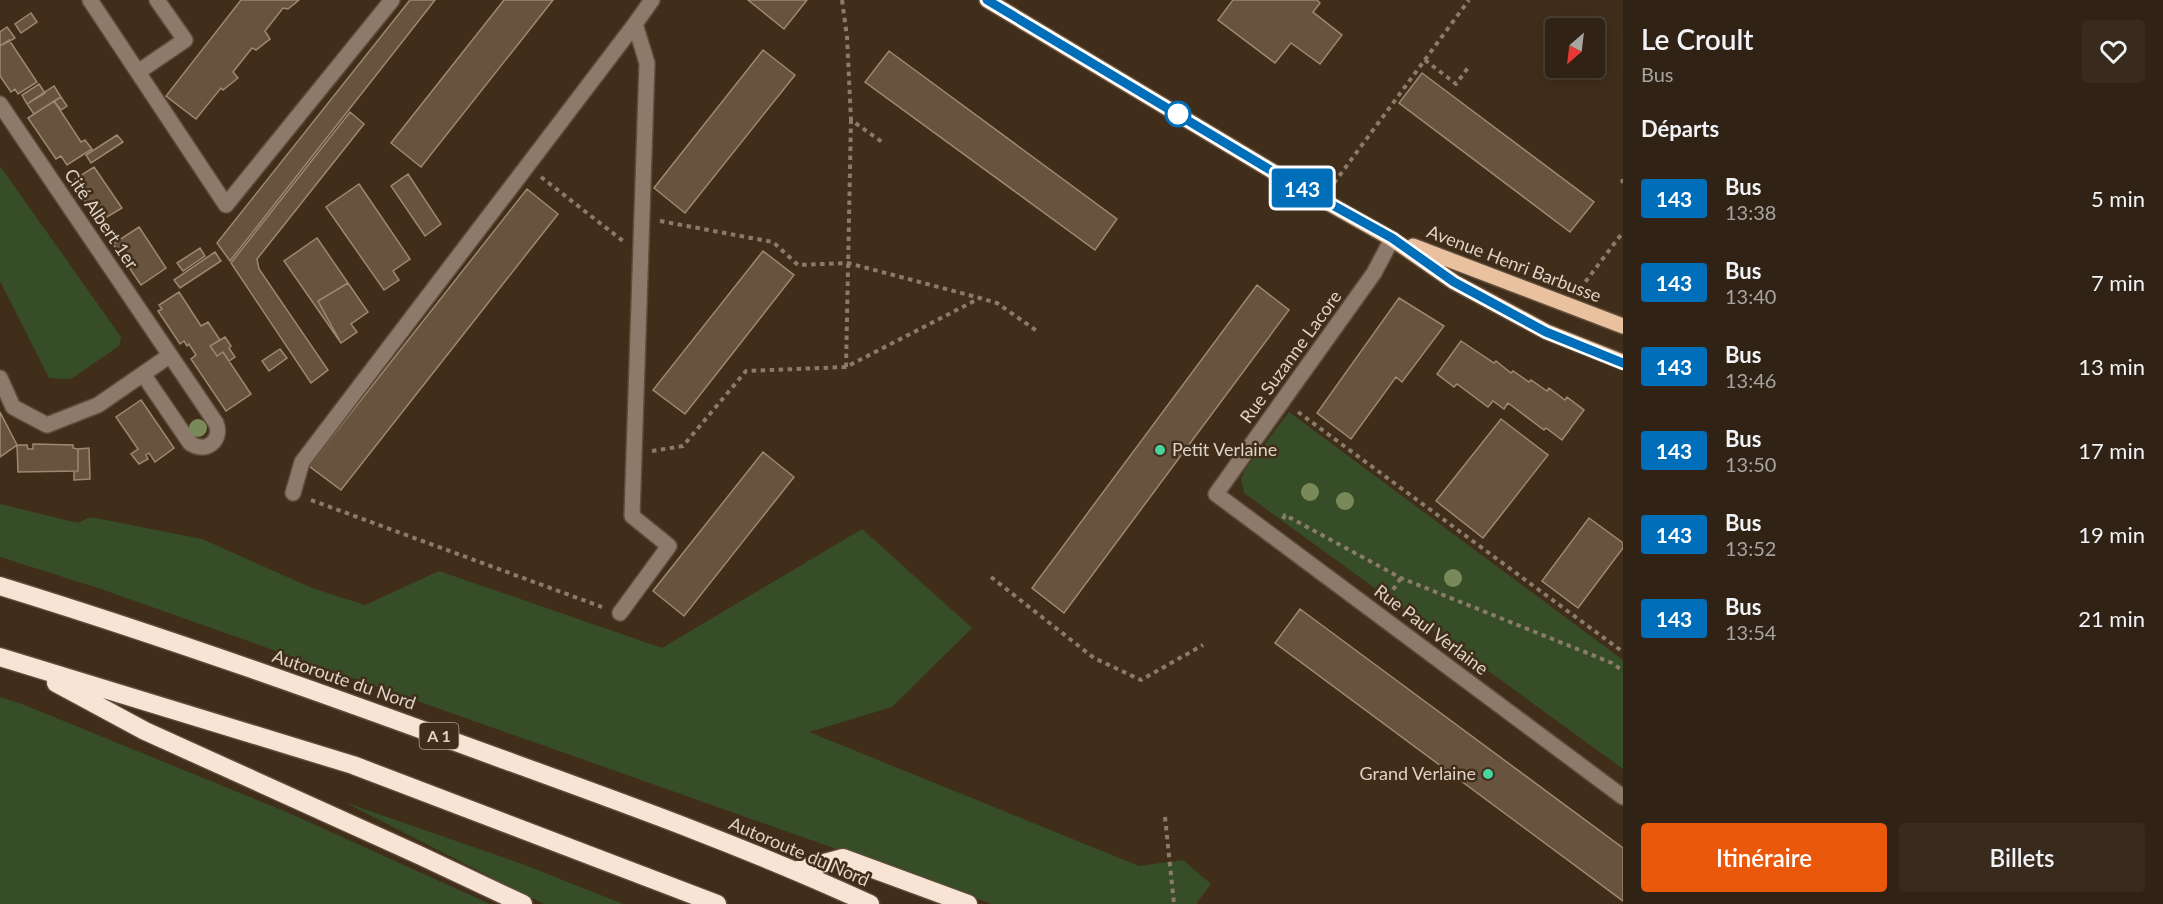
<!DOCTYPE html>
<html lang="fr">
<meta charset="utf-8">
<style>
body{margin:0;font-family:Lato,sans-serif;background:#382a1d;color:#f1f3f6;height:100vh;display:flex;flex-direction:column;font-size:22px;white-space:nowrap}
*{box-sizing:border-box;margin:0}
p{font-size:20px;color:#a8a4a0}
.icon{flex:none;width:33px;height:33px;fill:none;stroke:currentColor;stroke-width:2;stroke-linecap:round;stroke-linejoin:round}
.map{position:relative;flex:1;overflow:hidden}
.details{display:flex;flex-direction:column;background:#302214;width:540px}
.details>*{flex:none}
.badge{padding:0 12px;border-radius:4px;font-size:21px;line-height:39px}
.needle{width:39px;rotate:208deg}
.tools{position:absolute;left:1545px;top:18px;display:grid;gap:12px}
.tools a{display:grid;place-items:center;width:60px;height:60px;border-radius:6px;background:#302214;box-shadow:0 3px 15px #0003,0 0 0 2px #4b3f34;font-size:30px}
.map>.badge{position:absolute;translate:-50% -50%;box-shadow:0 0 0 3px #fff}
h2{padding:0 18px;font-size:22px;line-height:54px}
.round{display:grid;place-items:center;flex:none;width:63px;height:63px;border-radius:6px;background:#382a1d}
.overview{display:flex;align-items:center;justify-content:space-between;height:102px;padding:0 18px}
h1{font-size:28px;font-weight:600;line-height:45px}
.button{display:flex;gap:12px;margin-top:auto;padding:12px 18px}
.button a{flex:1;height:69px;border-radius:6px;background:#ea580c;color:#fff;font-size:24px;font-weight:600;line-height:69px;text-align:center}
.button a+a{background:#382a1d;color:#f1f3f6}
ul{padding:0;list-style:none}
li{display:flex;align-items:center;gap:18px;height:84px;padding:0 18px}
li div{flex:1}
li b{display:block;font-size:22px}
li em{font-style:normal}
li .badge{min-width:66px;font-weight:700;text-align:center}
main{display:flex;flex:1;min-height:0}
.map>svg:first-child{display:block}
.green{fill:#364d27}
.building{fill:#67533e;stroke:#9e8871;stroke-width:1.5}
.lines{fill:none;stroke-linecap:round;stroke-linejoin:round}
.minor-casing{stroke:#5d4c39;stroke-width:18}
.major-casing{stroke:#5d4c39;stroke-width:18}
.highway-casing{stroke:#5d4c39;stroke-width:21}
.path{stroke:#8a7b6a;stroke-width:4;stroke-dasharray:4.5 4.5;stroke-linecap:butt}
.minor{stroke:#8e7a6a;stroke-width:15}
.major{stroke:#eac19f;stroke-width:15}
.highway{stroke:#f8e4d4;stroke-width:18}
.tree{fill:#798959}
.line-casing{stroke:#fff;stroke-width:14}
.line{stroke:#006eb8;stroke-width:9}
.stop-dot{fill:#fff;stroke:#006eb8;stroke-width:3}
.poi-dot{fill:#48d49d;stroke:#402e1a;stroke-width:2}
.labels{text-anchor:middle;stroke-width:5;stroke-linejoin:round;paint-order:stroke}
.shield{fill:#402e1a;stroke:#afa293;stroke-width:1.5}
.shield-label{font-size:16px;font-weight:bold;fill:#dfd3c7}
.street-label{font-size:18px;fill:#dfd3c7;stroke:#402e1a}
.poi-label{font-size:18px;fill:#dfd3c7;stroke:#402e1a;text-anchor:start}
</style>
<main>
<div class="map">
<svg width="1623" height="904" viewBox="0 0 1623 904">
<rect width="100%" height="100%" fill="#402e1a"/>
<!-- green -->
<path class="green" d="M 0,166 L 121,337 L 119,346 L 71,379 L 49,378 L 0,281 Z
M 1289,412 L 1623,660 L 1623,769 L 1244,493 L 1241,479 L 1244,471 Z
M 0,504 L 78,523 L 90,517 L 202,539 L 312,588 L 365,605 L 439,571 L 662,648 L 862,529 L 972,628 L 892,707 L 809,732 L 1139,866 L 1183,860 L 1211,884 L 1196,904 L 992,904 L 98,588 L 0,557 Z
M 0,697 L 22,704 L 289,813 L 490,904 L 0,904 Z
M 344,802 L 525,865 L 623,904 L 544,904 Z"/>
<!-- building -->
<path class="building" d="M 241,0 L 299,0 L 288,9 L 283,8 L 265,31 L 270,39 L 256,50 L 252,48 L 233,72 L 238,78 L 223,90 L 221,88 L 196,119 L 166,96 Z
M 410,0 L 435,0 L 230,261 L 217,243 Z
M 504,0 L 553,0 L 421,167 L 391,143 Z
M 748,0 L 807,0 L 784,29 Z
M 1233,0 L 1317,0 L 1320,3 L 1313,12 L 1342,35 L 1320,64 L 1291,43 L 1275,63 L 1218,20 Z
M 31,13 L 37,22 L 21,33 L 15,24 Z
M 7,27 L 15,38 L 0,46 L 0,32 Z
M 9,40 L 37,82 L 18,94 L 15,89 L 11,92 L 0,76 L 0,46 Z
M 763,50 L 795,75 L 685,213 L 654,188 Z
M 889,51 L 1117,219 L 1095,250 L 865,82 Z
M 1422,73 L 1594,202 L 1570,232 L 1399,103 Z
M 39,84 L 45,93 L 27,104 L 22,95 Z
M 54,86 L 61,97 L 34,114 L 27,104 Z
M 61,97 L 67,106 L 61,110 L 54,101 Z
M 54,101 L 81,142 L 85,140 L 92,149 L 67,165 L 61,156 L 56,159 L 28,118 Z
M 350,112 L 364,124 L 257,259 L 259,269 L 328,370 L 311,383 L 231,263 Z
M 117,135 L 123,142 L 91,163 L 86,155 Z
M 94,167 L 122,208 L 102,220 L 100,216 L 96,218 L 74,186 L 77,183 L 75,179 Z
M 408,174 L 441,224 L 425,236 L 391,186 Z
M 359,184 L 410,259 L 393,271 L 399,280 L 384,290 L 326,207 Z
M 527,189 L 558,214 L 341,490 L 309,466 Z
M 139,227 L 166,268 L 141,285 L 113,244 Z
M 317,238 L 348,283 L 318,301 L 341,343 L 284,261 Z
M 200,248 L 205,256 L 183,271 L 177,263 Z
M 763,251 L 794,275 L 685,414 L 653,390 Z
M 215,252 L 221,261 L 180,288 L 174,280 Z
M 348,283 L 368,312 L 351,324 L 357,332 L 341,343 L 318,301 Z
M 1257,285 L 1289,310 L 1064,613 L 1032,588 Z
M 179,292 L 201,326 L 208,322 L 220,340 L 210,346 L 217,356 L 223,352 L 251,394 L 226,411 L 191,359 L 196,355 L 189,344 L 187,346 L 184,341 L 180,344 L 158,311 L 162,309 L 159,305 Z
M 1399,298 L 1444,326 L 1402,382 L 1396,377 L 1351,439 L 1317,413 Z
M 225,337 L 231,346 L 229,348 L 235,357 L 229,361 L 223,352 L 217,356 L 210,346 Z
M 1461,341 L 1494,363 L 1496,361 L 1511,373 L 1513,371 L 1529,382 L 1531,380 L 1547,391 L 1549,388 L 1565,400 L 1567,397 L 1584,410 L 1562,440 L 1546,428 L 1544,430 L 1508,403 L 1504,409 L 1493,401 L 1488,407 L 1457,384 L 1454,387 L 1437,374 Z
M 280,349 L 287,358 L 269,371 L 262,361 Z
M 141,400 L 174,448 L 155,462 L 149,453 L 146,455 L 148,459 L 139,464 L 131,454 L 138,449 L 116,417 Z
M 0,412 L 17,445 L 0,457 Z
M 1501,419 L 1548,455 L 1483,538 L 1436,501 Z
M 33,444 L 73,445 L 73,448 L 78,449 L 78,471 L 18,472 L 17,445 L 27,445 L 28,449 L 33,449 Z
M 89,448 L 90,479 L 74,480 L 74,472 L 78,471 L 78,449 Z
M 763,452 L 794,477 L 684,616 L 653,591 Z
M 1589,518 L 1623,543 L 1623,548 L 1578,608 L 1542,581 Z
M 1300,609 L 1623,848 L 1623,901 L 1275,643 Z"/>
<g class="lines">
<defs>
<path id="minor" d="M 90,0 L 226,205 L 392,0
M 635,24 L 652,0
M 138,72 L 185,40 L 157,0
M 0,104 L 216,423 C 223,441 205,454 190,443 L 143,374
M 1392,239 L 1374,273 L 1216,494 L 1623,797
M 0,378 L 13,407 L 47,425 L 98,405 L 169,356
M 293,493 L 302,462 L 635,24 L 647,63 L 632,516 L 669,546 L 620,613"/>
<path id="major" d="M 987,0 L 1282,177 L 1392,239 L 1454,282 L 1547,332 L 1623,362
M 1413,246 L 1623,326"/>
<path id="highway" d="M 0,586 C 169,638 336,698 502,759 C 626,804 751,849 870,904
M 0,657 L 353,765 L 717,904
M 56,683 L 145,731 L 419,855 L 523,904
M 798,870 L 843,858 L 968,904"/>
</defs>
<!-- minor casing -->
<use href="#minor" class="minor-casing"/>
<!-- major casing -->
<use href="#major" class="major-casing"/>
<!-- highway casing -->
<use href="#highway" class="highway-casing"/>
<!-- path -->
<path class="path" d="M 842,0 L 847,37 L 851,120 L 882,142
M 1425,60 L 1456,84 L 1470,65
M 541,177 L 623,241
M 1622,179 L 1623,183
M 1334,183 L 1469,0
M 660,221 L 773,242 L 798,265 L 848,263 L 980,298 L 997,303 L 1037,331
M 1580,289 L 1623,232
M 846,367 L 851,120
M 1298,412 L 1623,652
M 652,451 L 683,446 L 746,371 L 846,367 L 980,298
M 311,500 L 602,607
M 1283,519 L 1285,515 L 1401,578 L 1612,663 L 1623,671
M 991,577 L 1094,658 L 1141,680 L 1203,645
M 1388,597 L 1401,578
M 1165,817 L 1174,904"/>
<!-- minor -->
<use href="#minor" class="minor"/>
<!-- major -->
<use href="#major" class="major"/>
<!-- highway -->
<use href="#highway" class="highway"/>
</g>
<!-- trees -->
<g class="tree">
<circle cx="198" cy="428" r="9"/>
<circle cx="1310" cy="492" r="9"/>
<circle cx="1345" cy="501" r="9"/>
<circle cx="1453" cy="578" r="9"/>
</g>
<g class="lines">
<defs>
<path id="line" d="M 987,0 L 1282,177 L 1392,238 L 1454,282 L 1546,332 L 1623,363"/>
</defs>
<!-- line casing -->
<use href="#line" class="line-casing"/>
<!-- line -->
<use href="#line" class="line"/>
</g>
<!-- markers -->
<circle class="stop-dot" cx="1178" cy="114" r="12"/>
<g class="poi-dot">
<circle cx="1160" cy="450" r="6"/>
<circle cx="1488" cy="774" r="6"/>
</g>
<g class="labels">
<!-- shield labels -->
<rect class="shield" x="419.5" y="723" width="39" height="26" rx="4.5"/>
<g class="shield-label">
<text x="439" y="742">A 1</text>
</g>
<!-- street labels -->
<g class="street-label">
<text transform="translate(101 219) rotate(56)" y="6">Cité Albert 1er</text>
<text transform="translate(1514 264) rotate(21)" y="6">Avenue Henri Barbusse</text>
<text transform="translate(1291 357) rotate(-54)" y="6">Rue Suzanne Lacore</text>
<text transform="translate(1431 630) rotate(37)" y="6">Rue Paul Verlaine</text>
<text transform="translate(344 680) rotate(19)" y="6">Autoroute du Nord</text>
<text transform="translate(799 852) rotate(23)" y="6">Autoroute du Nord</text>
</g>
<!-- poi labels -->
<g class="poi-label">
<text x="1172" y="456">Petit Verlaine</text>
<text x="1476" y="780" text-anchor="end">Grand Verlaine</text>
</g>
</g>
</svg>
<div class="tools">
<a><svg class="needle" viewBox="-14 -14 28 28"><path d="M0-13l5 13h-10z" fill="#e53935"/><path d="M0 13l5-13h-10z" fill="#a8a4a0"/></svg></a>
</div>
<b class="badge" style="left:1302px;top:188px;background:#006eb8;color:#fff">143</b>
</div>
<section class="details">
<div class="overview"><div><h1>Le Croult</h1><p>Bus</p></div><a class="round"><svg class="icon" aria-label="heart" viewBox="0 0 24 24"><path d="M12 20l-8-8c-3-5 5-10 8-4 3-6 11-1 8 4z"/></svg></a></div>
<h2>Départs</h2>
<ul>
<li><span class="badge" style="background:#006eb8;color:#fff">143</span><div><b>Bus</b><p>13:38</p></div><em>5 min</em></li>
<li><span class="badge" style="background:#006eb8;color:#fff">143</span><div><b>Bus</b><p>13:40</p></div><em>7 min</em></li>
<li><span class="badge" style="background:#006eb8;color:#fff">143</span><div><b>Bus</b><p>13:46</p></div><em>13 min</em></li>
<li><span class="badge" style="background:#006eb8;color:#fff">143</span><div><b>Bus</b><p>13:50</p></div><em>17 min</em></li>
<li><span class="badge" style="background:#006eb8;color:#fff">143</span><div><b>Bus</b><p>13:52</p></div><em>19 min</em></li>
<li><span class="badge" style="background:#006eb8;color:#fff">143</span><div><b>Bus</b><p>13:54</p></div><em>21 min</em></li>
</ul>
<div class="button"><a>Itinéraire</a><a>Billets</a></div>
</section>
</main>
